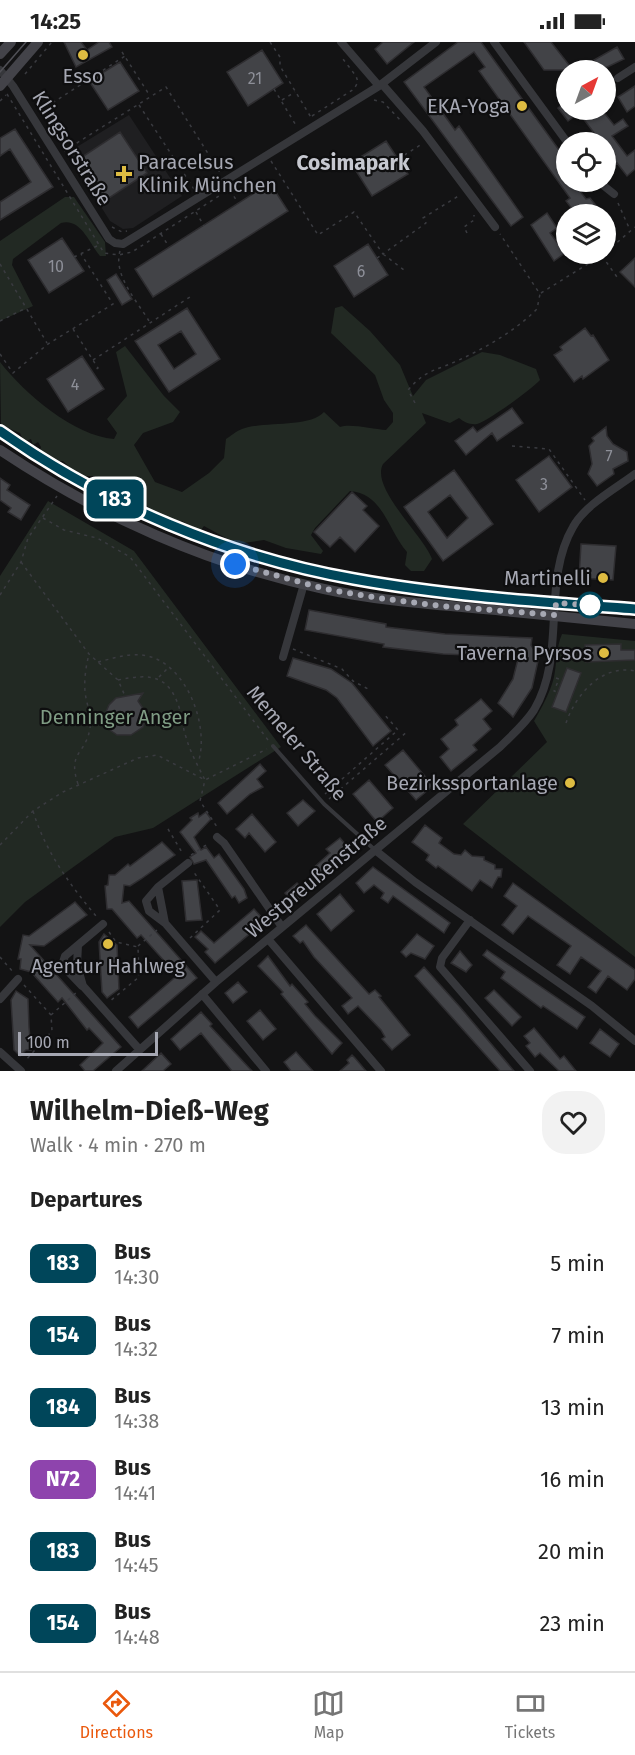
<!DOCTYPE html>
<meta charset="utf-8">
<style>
body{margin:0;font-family:"Fira Sans",sans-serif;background:#f2f2f2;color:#222;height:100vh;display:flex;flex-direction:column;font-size:22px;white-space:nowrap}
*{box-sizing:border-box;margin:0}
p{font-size:20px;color:#767676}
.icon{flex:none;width:33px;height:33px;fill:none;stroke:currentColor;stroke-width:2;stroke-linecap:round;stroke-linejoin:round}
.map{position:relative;height:1029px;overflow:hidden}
.drawer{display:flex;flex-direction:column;background:#fff;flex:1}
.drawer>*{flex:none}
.badge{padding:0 12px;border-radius:9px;font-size:21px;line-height:39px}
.needle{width:39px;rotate:41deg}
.buttons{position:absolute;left:556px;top:18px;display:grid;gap:12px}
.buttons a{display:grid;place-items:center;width:60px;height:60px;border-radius:50%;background:#fff;box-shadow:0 2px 4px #0004;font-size:30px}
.scale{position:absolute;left:18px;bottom:15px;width:140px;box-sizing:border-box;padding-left:6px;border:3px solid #a6a8b3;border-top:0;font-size:16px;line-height:21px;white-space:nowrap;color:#a6a8b3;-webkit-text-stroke:4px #0e0e0f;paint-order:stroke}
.you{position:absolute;width:30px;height:30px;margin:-15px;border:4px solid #fff;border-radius:50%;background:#1a73e8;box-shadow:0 0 0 9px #1a73e833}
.map>.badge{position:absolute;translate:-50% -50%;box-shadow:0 0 0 3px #fff}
h2{padding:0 30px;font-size:22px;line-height:54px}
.round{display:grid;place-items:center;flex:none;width:63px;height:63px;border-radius:24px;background:#f2f2f2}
.summary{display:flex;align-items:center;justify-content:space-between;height:102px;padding:0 30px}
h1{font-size:28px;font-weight:700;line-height:45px}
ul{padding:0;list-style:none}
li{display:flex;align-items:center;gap:18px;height:72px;padding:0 30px}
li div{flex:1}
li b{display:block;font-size:22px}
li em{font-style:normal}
li .badge{min-width:66px;font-weight:700;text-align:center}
.status{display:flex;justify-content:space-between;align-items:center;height:42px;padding:0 30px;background:#fff;direction:ltr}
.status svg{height:16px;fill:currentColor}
.tab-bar{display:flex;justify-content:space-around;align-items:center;height:84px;border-top:2px solid #e0e0e0;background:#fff;font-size:16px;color:#767676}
.tab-bar a{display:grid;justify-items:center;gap:3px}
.tab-bar .current{color:#ea580c}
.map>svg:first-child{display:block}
.built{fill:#1f1f21}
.green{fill:#222923}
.building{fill:#424347;stroke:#2e2d30;stroke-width:1.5;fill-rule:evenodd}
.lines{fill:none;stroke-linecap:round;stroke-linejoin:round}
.path{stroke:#3a3b40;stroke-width:1.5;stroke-dasharray:3 4.5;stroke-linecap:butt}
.service{stroke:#36373b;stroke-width:4}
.minor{stroke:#36373b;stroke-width:8}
.secondary{stroke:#434349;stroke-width:10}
.tram{stroke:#505056;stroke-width:1.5}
.line-casing{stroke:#fff;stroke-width:14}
.line{stroke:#00465a;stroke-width:9}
.walk{stroke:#a6a8b3;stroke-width:6;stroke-dasharray:0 10.8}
.poi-dot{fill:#debc42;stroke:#0e0e0f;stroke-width:2}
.stop-dot{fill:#fff;stroke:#00465a;stroke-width:3}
.labels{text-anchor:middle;stroke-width:4.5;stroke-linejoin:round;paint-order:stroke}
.number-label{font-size:16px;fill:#8d8f98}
.poi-label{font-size:20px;fill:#a6a8b3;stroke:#0e0e0f;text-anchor:end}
.street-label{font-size:20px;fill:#a6a8b3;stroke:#0e0e0f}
.park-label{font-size:20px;fill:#7f9c84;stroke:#0e0e0f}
.neighbourhood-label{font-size:21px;font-weight:bold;fill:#c6c8d0;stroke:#0e0e0f}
</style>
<div class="status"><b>14:25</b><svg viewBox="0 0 49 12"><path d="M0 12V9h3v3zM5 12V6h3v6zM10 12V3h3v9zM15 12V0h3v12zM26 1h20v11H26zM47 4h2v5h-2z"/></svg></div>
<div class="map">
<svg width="635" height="1029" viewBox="0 0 635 1029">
<rect width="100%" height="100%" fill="#131314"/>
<!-- built -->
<path class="built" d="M 129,73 L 182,154 L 133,186 L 123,187 L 110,179 L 67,111 Z"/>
<!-- green -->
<path class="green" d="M 65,155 L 74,155 L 105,200 L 106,214 L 100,214 C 89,201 81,176 61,181 L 13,217 L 12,223 L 33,264 L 0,279 L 0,199 Z
M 342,264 L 370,289 L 400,323 L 413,354 L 426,338 L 482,310 L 500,313 L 536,327 L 540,338 C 532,347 487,380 477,382 C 470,383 464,380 459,376 L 450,381 L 422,371 L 426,381 L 383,422 C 370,446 424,494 432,517 L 424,529 L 411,529 L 405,523 L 407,510 C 389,490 383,451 350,449 L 315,486 L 311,493 L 323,509 L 321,512 L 286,506 L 264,498 L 237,502 L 204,484 L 200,489 L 182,479 L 177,481 C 162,474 141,465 134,448 L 117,445 L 113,437 L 103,440 L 97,434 L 79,434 L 63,419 L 56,419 L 40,409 L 41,405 L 38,400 L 33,403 L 31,397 L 24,400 L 20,391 L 1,383 L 0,320 C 24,351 74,394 114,397 L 117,391 L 107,377 L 127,354 L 116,310 L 125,304 L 164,354 L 180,370 L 173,380 L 143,391 L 134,403 L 155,440 L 182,450 L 209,431 L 224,416 L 226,397 C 231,394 236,389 242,387 C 263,379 310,386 324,370 L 340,385 C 349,381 374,387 386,388 L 393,380 L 393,371 L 384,358 L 375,333 L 331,291 L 335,266 Z
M 48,459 L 134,509 L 281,705 L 153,786 L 115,795 L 25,860 L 0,885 L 0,534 Z
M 562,592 L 635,599 L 635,915 L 463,782 L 547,700 L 534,679 C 542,665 550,651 554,635 C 557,620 556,606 562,592 Z"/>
<!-- building -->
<path class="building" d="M 64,0 L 81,0 L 87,8 L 99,0 L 109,0 L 112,5 L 76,25 Z
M 383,0 L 414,0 L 387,22 L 375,7 Z
M 458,0 L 481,0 L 567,119 L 567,140 L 582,140 L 576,144 L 586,157 L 590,156 L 603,172 L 576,172 L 566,159 L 570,156 L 479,29 L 485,25 L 474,10 L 424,45 L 455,88 L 459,84 L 523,175 L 511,184 L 404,40 Z
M 524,0 L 551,0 L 573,28 L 544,28 Z
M 617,5 L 624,17 L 601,28 L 594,18 Z
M 262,8 L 283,41 L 248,64 L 227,30 Z
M 120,20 L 139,49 L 108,68 L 89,39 Z
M 635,44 L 635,64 L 627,70 L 618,55 Z
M 567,58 L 567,68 L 602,68 L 614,83 L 623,77 L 628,84 L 612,94 L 627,114 L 635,108 L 635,127 L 627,134 L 617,121 L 615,122 L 606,110 L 606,100 L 601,100 L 579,71 L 568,79 L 558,66 Z
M 15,87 L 53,145 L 0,178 L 0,160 L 31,140 L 10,107 L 0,114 L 0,96 Z
M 120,90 L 147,131 L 106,158 L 97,145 L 92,149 L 85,137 L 90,134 L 79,117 Z
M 386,99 L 408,132 L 372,154 L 351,121 Z
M 270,141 L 288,169 L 153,255 L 135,227 Z
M 547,171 L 557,186 L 550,191 L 565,211 L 554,219 L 531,183 Z
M 62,196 L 84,229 L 49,251 L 28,218 Z
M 368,202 L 388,233 L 354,255 L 334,224 Z
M 635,216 L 635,245 L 620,230 Z
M 116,232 L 132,257 L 122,263 L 107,238 Z
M 187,266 L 220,317 L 169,350 L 135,299 ZM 181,289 L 196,312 L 174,327 L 158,303 Z
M 585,286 L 591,294 L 593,293 L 609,318 L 583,337 L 582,334 L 574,340 L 554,313 L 562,308 L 560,305 Z
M 82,314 L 104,347 L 68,370 L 47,337 Z
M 512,366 L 523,381 L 497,399 L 492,391 L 466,413 L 455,399 L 473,385 L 477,390 Z
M 606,385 L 607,394 L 613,402 L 627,410 L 628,419 L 613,427 L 614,432 L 597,444 L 588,432 L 592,422 L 589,404 L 594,399 L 592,396 Z
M 549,414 L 572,445 L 539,470 L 516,438 Z
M 454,428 L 493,482 L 443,519 L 404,465 ZM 450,453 L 468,476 L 447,496 L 428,470 Z
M 0,436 L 10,443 L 7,448 L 30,463 L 21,478 L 8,470 L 11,466 L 0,458 Z
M 352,450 L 367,464 L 363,468 L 379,484 L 355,510 L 340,495 L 330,505 L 314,490 Z
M 581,502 L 616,504 L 613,538 L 579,536 Z
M 309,568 L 386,582 L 386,585 L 445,592 L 532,596 L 531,603 L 534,608 L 540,610 L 532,646 L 513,675 L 498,661 L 513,637 L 519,613 L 468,609 L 468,613 L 443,612 L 383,605 L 384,602 L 305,588 Z
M 621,602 L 621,608 L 635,608 L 635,618 L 586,620 L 585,603 Z
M 293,616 L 331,627 L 352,641 L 391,689 L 373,704 L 337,656 L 326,648 L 287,634 Z
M 567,626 L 581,631 L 566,670 L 552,665 Z
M 143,651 L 138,659 L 146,671 L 143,685 L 131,693 L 117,693 L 110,688 L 105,672 L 109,663 L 116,656 Z
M 481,657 L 492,669 L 483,677 L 491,687 L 473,703 L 477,708 L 451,729 L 440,715 L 449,707 L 441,697 L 458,683 L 455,678 Z
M 403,708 L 433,744 L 416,758 L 385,723 Z
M 260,722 L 266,729 L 257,737 L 263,745 L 250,752 L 227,772 L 218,761 Z
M 369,738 L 393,766 L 377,780 L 353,752 Z
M 303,758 L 315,769 L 298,784 L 287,771 Z
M 206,770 L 211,777 L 194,795 L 201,808 L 206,805 L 214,816 L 219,812 L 244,847 L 247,856 L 239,861 L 235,854 L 232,856 L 206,818 L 194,822 L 190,815 L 196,811 L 180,790 L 192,778 L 190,776 L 198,771 L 199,775 Z
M 252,772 L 276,800 L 265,810 L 249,791 L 245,796 L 236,787 Z
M 425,783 L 442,796 L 439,801 L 454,812 L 461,813 L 465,808 L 472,814 L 484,815 L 484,818 L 495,823 L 495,827 L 502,827 L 501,835 L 498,835 L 492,846 L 480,838 L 472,849 L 438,824 L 436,826 L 426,818 L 429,813 L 412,800 Z
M 340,796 L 353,811 L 320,837 L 312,827 L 330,811 L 326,807 Z
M 162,800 L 175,813 L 141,837 L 130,844 L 124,843 L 122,861 L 129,859 L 197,936 L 138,986 L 129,975 L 180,931 L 168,919 L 166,921 L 141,893 L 137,896 L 112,867 L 107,867 L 105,844 L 108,843 L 109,833 L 115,833 L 128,822 L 130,824 Z
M 373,825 L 450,881 L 444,891 L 393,854 L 388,861 L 381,856 L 384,851 L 374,843 L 364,851 L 356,841 Z
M 197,838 L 202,878 L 186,879 L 182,839 Z
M 297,841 L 306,851 L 294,861 L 285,851 Z
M 513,841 L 635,928 L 635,937 L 627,948 L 608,934 L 596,951 L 588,945 L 601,929 L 581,915 L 570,932 L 557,923 L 571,904 L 528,874 L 513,892 L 502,883 L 517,864 L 504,854 Z
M 340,852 L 354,869 L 331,889 L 317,872 Z
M 75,860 L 87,873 L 44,904 L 30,903 L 121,1005 L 93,1029 L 85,1029 L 80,1023 L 103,1001 L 89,986 L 87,988 L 62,956 L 58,960 L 31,930 L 20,927 L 21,917 L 18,917 L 23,893 L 29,894 Z
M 254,867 L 265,879 L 215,921 L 205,910 L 208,907 L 195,895 L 201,889 L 214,901 Z
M 306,883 L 369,952 L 375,948 L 381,954 L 379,955 L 410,993 L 392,1008 L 382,997 L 385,995 L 381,988 L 358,964 L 348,972 L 342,964 L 352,956 L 314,915 L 303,899 L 300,901 L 293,894 Z
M 104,892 L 117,903 L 119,947 L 107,956 L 102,950 L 99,900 Z
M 417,892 L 434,904 L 425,917 L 411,911 L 406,915 L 401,910 Z
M 487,908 L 585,975 L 577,987 L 543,964 L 541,966 L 501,936 L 505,930 L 483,913 Z
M 460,909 L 472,923 L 466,930 L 451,921 Z
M 268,914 L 290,944 L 292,942 L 308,960 L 305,962 L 315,974 L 342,1001 L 332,1012 L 281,952 L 283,950 L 258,924 Z
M 424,925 L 460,965 L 514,1029 L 500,1029 L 415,934 Z
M 238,940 L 247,950 L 233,961 L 225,951 Z
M 494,948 L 521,975 L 512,984 L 485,956 Z
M 16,949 L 28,957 L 29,985 L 31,1008 L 26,1008 L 20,1014 L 14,1008 L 11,958 Z
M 260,968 L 276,987 L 263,998 L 247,979 Z
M 201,970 L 212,982 L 210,984 L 252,1029 L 232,1029 L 201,991 L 180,1008 L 171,997 Z
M 534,986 L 560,1017 L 564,1014 L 576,1029 L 559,1029 L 540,1011 L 535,1015 L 526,1004 L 530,1001 L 524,994 Z
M 600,987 L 619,1002 L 610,1015 L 590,1001 Z
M 296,1010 L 313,1029 L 291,1029 L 284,1020 Z
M 161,1011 L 171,1022 L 163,1029 L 142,1029 Z
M 352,1013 L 355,1016 L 366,1029 L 340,1029 L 349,1021 L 347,1018 Z"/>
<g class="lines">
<!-- path -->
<path class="path" d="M 270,0 L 280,15 L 280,24 L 312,77
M 122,10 L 150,54
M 25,32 L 52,0
M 274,47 L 297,85
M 7,52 L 104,211 L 119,213 L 132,210 L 222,152
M 282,58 L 295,50
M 374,58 L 383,60 L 402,80
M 0,59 L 6,53
M 139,63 L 194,147
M 40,69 L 125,14
M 312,74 L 354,47 L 358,40 L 356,34 L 343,17
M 64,109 L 166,45 L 221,132
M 398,117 L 422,102
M 271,119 L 318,193 L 354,170 L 383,212 L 426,181 L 423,176 L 460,153
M 230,148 L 238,161
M 618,161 L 630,188
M 196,170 L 204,184
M 112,185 L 122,190 L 127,189
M 467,191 L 464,185 L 474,178 L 474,173
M 161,192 L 169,205
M 120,209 C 113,233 137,259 149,279
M 606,210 L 635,185
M 602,214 L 617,235
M 74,215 L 97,204
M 377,216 L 383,212 L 404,228
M 0,222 L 47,301
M 541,251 L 604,212
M 0,279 L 24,267
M 73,287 L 98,326 L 93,329
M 0,312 L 13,331 L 48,302 L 113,262 L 81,212
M 93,318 L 193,253
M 415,361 L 408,348 C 426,327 436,329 459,318 C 487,305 515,289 537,267 L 540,252 L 500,192
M 512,404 L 549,407 L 585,458
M 43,476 L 64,488 L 97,496 L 130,515 L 268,698
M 21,520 L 89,612 L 118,638 L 125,654
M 0,553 L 21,520 L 28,496 L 57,454
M 293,607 L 342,627 L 353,639 L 368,647
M 98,620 C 115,616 130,610 148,614 C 188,624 210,686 198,721
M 159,635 L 168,626
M 556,636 L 559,637 L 554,649 L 557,650
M 118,638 C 152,631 171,633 181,672 C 183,679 183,687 186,695 C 190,710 198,724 205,738 L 200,759 L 217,785
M 566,681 C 576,652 602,622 635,629
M 78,742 C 67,709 86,713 90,686 C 92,674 86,661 85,649 C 84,637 86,624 89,612
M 325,752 L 398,688 L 384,672
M 329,757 L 408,689
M 33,769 C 45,809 70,843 96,874
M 168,787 L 183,812
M 0,803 L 33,769 L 63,750 L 138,716 L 157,713 L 205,738 L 267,707
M 191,813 L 209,801
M 109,890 L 116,900 L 138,905 L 139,935 L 109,960
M 190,896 L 220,868 L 193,829
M 138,904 L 157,888
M 0,915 L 13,930
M 24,943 L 51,973 L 52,989 L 25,1019
M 51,973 L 77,950"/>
<!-- service -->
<path class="service" d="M 273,704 L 324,762 L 375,808"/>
<!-- minor -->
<path class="minor" d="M 341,0 L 379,44
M 494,0 L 567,100
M 0,28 L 13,44 L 109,197 L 115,201 L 123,202 L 379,44 L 436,0
M 618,36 L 635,25
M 382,42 L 423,89 L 495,185
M 599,140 L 614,152
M 283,615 L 304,542
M 217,795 L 224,801 L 282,885
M 375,808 L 415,840 L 592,964 L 635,999
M 188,821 L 158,845 L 165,881 L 216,940
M 158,845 L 146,859 L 149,869 L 165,881
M 470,878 L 442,916 L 440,925 L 530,1029
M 103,882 L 78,903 L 77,923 L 83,944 L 139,1007
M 268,897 L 381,1029
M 78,903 L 65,914 L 62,923 L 82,944
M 202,952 L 266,1029
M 0,957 L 18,937
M 0,1010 L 21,1029
M 116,1029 L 216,940 L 500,705 C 512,693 525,682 534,668 C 567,613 541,540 573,485 C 585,463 615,447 635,432"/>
<!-- secondary -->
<path class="secondary" d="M 0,12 L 11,0
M 0,44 L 38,0
M 0,389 C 105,462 228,515 354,537 C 447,554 542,560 635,567
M 0,408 C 97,473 209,523 324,547 C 383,560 444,563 504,569 C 548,573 591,578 635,582"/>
<!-- tram -->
<path class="tram" d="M 0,30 L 26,0"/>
</g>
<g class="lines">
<defs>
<path id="line" d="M 0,389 C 105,463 229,515 354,537 C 447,554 542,560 635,567"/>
</defs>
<!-- line casing -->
<use href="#line" class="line-casing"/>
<!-- line -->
<use href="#line" class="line"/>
<!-- walk -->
<path class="walk" d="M 235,522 L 325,547 L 379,556 L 441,564 L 555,573 L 556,561 L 590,563"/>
</g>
<!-- markers -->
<g class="poi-dot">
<circle cx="83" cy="13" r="6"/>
<circle cx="522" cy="64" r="6"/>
<path d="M121 123h6v6h6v6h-6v6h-6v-6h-6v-6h6z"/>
<circle cx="603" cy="536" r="6"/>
<circle cx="604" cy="611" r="6"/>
<circle cx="570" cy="741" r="6"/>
<circle cx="108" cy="902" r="6"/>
</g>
<circle class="stop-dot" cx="590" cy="563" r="12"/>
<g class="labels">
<!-- number labels -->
<g class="number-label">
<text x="255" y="42">21</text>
<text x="56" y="230">10</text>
<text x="361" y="235">6</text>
<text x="75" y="348">4</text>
<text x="609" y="420">7</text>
<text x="544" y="448">3</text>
</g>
<!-- poi labels -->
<g class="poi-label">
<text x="83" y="41" text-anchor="middle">Esso</text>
<text x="510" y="71">EKA-Yoga</text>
<text x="138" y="127" text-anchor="start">Paracelsus<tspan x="138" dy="23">Klinik München</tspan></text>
<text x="591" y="543">Martinelli</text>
<text x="592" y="618">Taverna Pyrsos</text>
<text x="558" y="748">Bezirkssportanlage</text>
<text x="108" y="931" text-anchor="middle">Agentur Hahlweg</text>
</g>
<!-- street labels -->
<g class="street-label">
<text transform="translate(72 106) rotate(58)" y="7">Klingsorstraße</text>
<text transform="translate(297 701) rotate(50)" y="7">Memeler Straße</text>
<text transform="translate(316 835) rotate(-40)" y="7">Westpreußenstraße</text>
</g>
<!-- park labels -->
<g class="park-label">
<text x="115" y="682">Denninger Anger</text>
</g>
<!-- neighbourhood labels -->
<g class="neighbourhood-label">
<text x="353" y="128">Cosimapark</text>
</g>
</g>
</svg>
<div class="buttons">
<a><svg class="needle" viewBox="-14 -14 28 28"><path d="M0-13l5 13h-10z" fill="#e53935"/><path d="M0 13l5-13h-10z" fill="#767676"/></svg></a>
<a><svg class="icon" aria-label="locate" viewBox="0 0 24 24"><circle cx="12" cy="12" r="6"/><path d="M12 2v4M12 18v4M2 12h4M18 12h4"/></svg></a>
<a><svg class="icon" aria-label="layers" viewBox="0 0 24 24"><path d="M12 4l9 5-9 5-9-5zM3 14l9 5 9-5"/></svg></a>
</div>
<div class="scale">100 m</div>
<div class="you" style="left:235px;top:522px"></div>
<b class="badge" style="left:115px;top:457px;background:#00465a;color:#fff">183</b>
</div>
<section class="drawer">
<div class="summary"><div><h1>Wilhelm-Dieß-Weg</h1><p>Walk · 4 min · 270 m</p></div><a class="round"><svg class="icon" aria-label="heart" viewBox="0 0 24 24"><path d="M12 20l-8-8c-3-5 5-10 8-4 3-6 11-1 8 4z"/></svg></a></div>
<h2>Departures</h2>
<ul>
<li><span class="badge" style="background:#00465a;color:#fff">183</span><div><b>Bus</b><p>14:30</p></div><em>5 min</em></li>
<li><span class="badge" style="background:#00465a;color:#fff">154</span><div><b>Bus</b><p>14:32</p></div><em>7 min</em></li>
<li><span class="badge" style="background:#00465a;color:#fff">184</span><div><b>Bus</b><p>14:38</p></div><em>13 min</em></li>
<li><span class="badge" style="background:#8e44ad;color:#fff">N72</span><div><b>Bus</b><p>14:41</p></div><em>16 min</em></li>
<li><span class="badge" style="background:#00465a;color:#fff">183</span><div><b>Bus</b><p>14:45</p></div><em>20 min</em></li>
<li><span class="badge" style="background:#00465a;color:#fff">154</span><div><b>Bus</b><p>14:48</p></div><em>23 min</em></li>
</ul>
</section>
<nav class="tab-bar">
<a class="current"><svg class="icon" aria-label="directions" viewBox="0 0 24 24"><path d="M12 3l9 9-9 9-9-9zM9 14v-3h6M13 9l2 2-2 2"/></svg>Directions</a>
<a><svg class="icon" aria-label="map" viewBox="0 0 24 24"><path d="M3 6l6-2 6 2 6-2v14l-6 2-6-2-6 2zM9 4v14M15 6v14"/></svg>Map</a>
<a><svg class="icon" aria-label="tickets" viewBox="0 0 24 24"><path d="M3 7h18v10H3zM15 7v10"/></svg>Tickets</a>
</nav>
